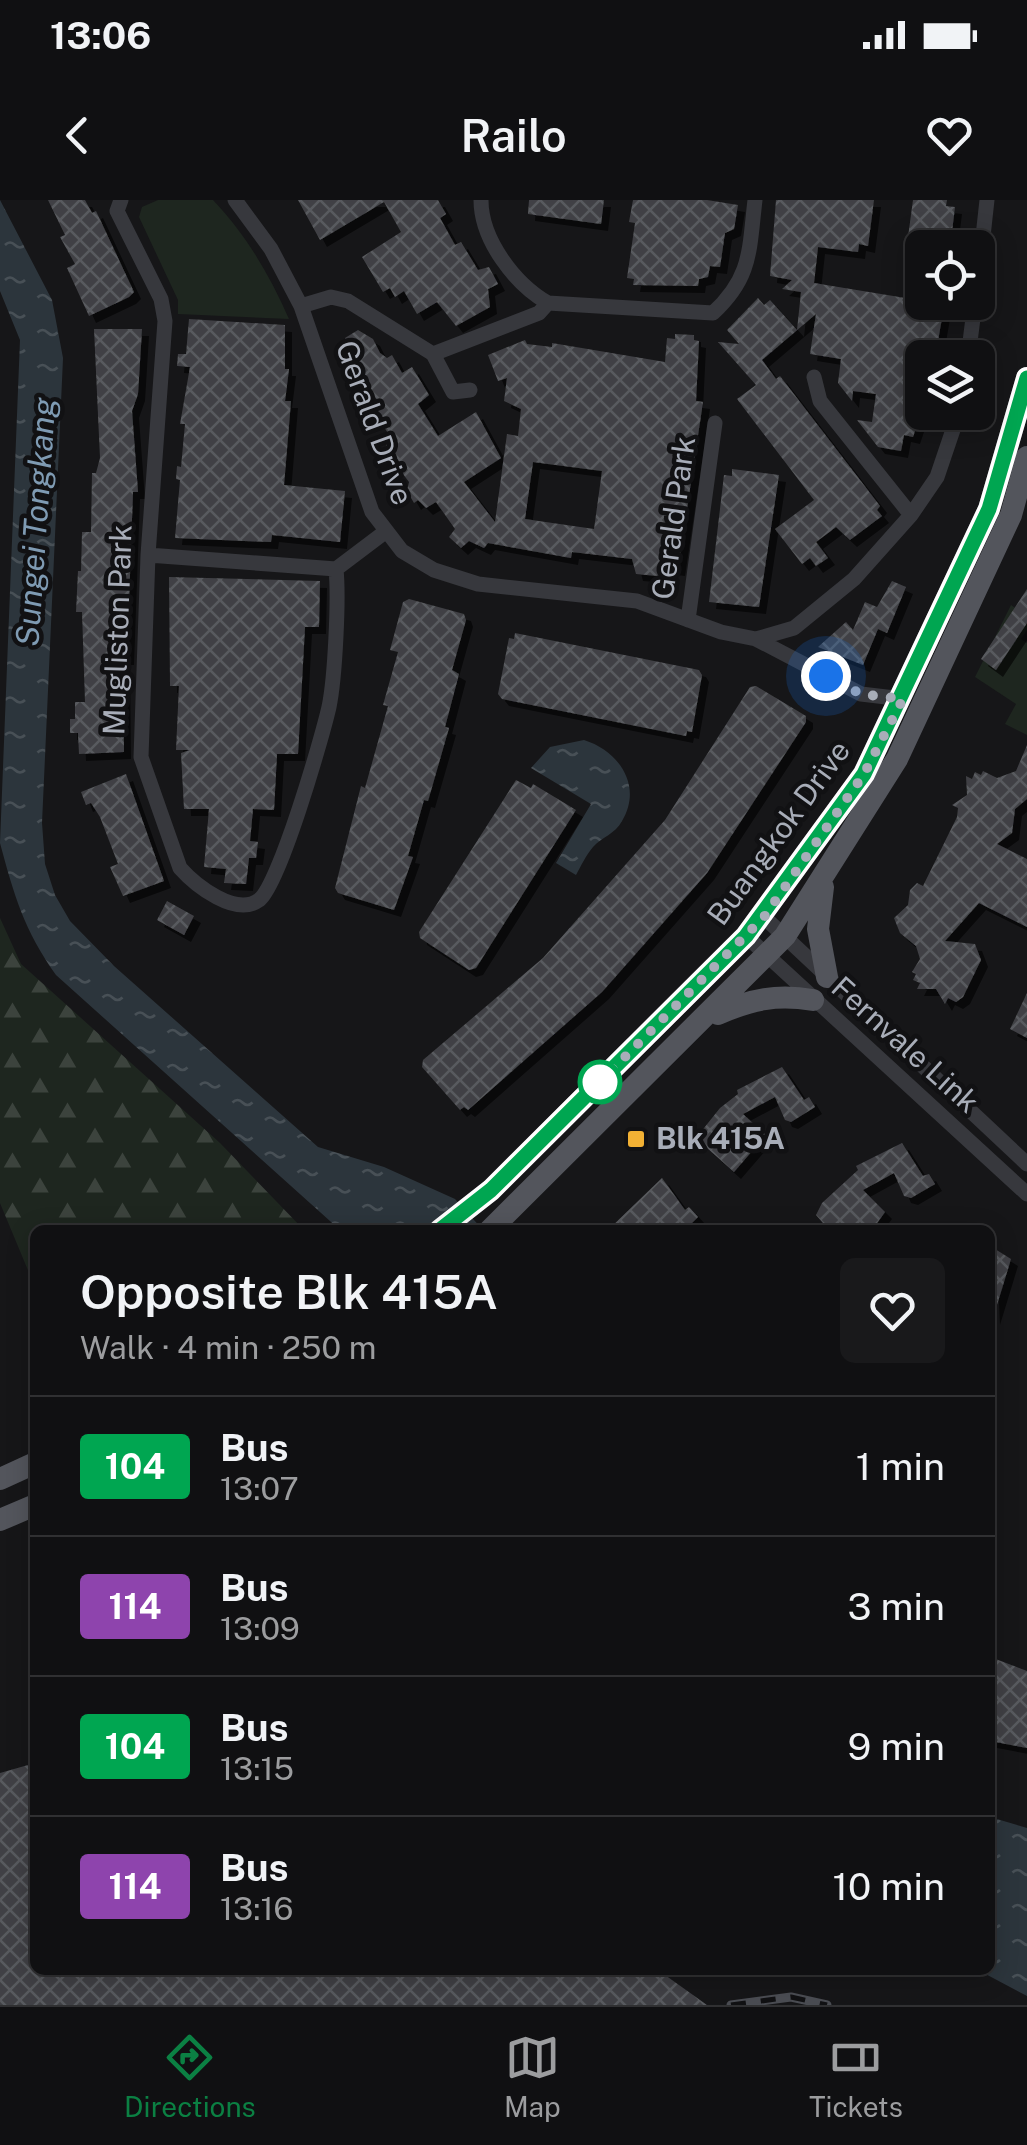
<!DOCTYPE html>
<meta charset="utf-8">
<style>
body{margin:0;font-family:"Public Sans",sans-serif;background:#19191b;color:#f1f3f6;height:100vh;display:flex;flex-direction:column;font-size:38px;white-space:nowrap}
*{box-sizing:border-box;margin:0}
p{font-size:32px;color:#9c9d9f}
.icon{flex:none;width:55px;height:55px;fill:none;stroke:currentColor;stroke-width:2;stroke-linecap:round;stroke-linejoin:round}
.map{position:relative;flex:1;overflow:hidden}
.panel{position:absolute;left:30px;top:1025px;width:965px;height:750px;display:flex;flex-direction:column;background:#101012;border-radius:15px;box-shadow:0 5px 25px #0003,0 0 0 2px #303032}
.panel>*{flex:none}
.badge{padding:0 20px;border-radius:8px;font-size:35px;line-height:65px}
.fabs{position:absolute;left:905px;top:30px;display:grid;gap:20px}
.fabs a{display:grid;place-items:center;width:90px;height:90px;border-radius:15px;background:#101012;box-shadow:0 5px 25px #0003,0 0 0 2px #303032;font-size:50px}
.you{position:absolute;width:50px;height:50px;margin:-25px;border:8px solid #fff;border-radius:50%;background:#1a73e8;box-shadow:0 0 0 15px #1a73e833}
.map>.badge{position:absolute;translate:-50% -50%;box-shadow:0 0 0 5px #fff}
.round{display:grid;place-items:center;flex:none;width:105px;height:105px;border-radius:15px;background:#19191b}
.headline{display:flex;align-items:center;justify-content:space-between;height:170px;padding:0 50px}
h1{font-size:48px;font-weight:600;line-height:75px}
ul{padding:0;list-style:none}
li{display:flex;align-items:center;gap:30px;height:140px;padding:0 50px;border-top:2px solid #303032}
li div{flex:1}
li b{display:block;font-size:38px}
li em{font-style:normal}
li .badge{min-width:110px;font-weight:700;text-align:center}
.status{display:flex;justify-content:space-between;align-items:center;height:70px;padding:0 50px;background:#101012;direction:ltr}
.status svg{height:28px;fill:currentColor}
header{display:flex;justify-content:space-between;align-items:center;height:130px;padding:0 50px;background:#101012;font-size:45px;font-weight:600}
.dock{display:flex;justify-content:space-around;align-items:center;height:140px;border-top:2px solid #303032;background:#101012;font-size:28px;color:#9c9d9f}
.dock a{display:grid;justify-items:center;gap:5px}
.dock .on{color:#0b8043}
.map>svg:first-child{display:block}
.forest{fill:url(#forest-firs)}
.park{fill:#1e261f}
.water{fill:url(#water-ripples)}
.building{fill:url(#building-cross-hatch);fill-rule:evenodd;filter:url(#shadow)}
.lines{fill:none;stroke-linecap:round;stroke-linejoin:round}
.minor{stroke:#37383d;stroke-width:15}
.primary{stroke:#53555c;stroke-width:22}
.rail-casing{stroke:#4a4c52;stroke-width:9}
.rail{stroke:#111113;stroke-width:5;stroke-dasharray:15;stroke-linecap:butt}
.line-casing{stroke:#fff;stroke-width:22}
.line{stroke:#00a651;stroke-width:15}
.walk{stroke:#a8adb8;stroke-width:10;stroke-dasharray:0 18}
.stop-dot{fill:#fff;stroke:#00a651;stroke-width:5}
.poi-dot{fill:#f2b134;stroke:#111113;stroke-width:4}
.labels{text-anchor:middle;stroke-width:9;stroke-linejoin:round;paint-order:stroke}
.street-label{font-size:30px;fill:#a8adb8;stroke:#111113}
.poi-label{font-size:30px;font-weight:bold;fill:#a8adb8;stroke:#111113;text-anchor:start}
.water-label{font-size:32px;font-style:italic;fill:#7f9bb3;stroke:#111113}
</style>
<div class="status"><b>13:06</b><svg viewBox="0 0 49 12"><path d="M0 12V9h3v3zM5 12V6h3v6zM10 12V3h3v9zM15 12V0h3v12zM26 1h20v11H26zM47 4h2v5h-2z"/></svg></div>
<header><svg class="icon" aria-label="back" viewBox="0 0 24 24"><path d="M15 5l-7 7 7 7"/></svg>Railo<svg class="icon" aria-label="heart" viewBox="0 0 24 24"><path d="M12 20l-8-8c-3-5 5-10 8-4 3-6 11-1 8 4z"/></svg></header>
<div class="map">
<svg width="1027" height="1805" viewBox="0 0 1027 1805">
<defs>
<pattern id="forest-firs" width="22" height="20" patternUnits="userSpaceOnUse" patternTransform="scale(2.5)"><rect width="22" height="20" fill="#1e261f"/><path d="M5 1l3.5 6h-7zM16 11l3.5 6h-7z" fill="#3c433d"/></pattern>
<pattern id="water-ripples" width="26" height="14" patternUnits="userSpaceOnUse" patternTransform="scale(2.5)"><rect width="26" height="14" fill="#2c353c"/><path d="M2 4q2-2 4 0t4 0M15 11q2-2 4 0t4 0" fill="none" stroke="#485056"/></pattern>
<pattern id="building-cross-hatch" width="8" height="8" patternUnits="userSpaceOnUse" patternTransform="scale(2.5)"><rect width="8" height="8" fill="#404145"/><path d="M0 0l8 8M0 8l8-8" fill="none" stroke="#595a5e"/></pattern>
<filter id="shadow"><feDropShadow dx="7" dy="7" stdDeviation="0" flood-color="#0009"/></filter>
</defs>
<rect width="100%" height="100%" fill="#161618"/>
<!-- forest -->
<path class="forest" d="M 0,718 L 21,764 L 220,943 L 304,1030 L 35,1030 L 35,1087 L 0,1003 Z"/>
<!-- park -->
<path class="park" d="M 158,0 L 213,0 C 247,36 269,74 289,119 L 178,114 L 178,100 L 139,17 L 142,7 Z
M 1011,405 L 1027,416 L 1027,430 L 1021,439 L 1027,443 L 1027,535 L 1005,524 L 1016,504 L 975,477 Z"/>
<!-- water -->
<path class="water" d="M 0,0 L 52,100 L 63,158 L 42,623 L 45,664 L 55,695 L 70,721 L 114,766 L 318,947 L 384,967 L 455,999 L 483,1030 L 340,1030 L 56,775 C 24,730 14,695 0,643 L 20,140 L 0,91 Z
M 584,540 C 619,551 643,586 622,621 C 615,634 602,637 593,647 C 586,655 581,666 576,675 L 556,663 L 591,604 L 531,568 L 550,547 Z
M 990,1617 L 1027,1628 L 1027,1796 L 978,1770 L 990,1770 Z"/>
<!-- building -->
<path class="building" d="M 48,0 L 85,0 L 92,13 L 96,11 L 134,92 L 129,97 L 89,116 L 67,68 L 75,64 L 60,37 L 65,35 Z
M 298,0 L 438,0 L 446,14 L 440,18 L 455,45 L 461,42 L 478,70 L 489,67 L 498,84 L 488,89 L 490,107 L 456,126 L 437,102 L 417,114 L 404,91 L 395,97 L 390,88 L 383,92 L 362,57 L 401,32 L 384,2 L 320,40 Z
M 529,0 L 604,0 L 601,24 L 528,14 Z
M 633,0 L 707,0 L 738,5 L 734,29 L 725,33 L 720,67 L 710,66 L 708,77 L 699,79 L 698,86 L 633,85 L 634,79 L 627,78 L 635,23 L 629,22 Z
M 776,0 L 874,0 L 868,46 L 859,44 L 858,52 L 818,47 L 814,83 L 936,103 L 935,110 L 943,112 L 937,147 L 926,145 L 922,158 L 921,213 L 913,237 L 904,235 L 901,251 L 878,247 L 857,220 L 872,222 L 876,194 L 853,191 L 852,201 L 838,183 L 841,159 L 810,154 L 816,114 L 762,160 L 776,179 L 780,176 L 880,306 L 877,310 L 882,316 L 850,340 L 836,327 L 816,342 L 828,358 L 816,366 L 810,358 L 802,364 L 775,329 L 814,300 L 737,199 L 756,185 L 718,142 L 739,144 L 727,130 L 758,98 L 764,105 L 770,100 L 797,130 L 801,92 L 782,89 L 792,80 L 770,76 Z
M 913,0 L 947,0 L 946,6 L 955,7 L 950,48 L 922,48 L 922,61 L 905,59 Z
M 189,119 L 285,125 L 285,169 L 289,169 L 285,201 L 291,201 L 284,285 L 345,291 L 340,342 L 272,335 L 271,342 L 175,338 L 180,280 L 176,279 L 177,266 L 181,267 L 185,224 L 180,224 L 190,167 L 177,166 L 178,154 L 186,154 Z
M 94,129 L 142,129 L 138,194 L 132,211 L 138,292 L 133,292 L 127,458 L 123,458 L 124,552 L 79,554 L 78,533 L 70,533 L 70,519 L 75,519 L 75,502 L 85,502 L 82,412 L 76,412 L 78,371 L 81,371 L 82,332 L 91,332 L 92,273 L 96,273 L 100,258 Z
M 358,130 L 373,139 L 380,153 L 387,158 L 392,155 L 402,173 L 412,167 L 429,195 L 418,204 L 438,236 L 476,212 L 501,258 L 464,282 L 495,322 L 507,234 L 518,236 L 521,209 L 504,201 L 507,178 L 498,181 L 488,155 L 525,140 L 527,144 L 552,147 L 552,143 L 665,162 L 667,138 L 675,139 L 675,134 L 694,135 L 694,140 L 699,141 L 696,201 L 703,202 L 678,369 L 670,368 L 669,377 L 636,374 L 632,359 L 572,352 L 571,358 L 488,343 L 484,348 L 469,341 L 461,348 L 449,337 L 455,329 L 436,302 L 426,308 L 418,300 L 414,303 L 407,291 L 409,282 L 385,250 L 389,235 L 370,204 L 377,200 L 350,163 L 345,138 ZM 533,262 L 602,271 L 594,329 L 525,319 Z
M 732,269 L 779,275 L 759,407 L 709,402 L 724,275 L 732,276 Z
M 169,377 L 320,381 L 319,427 L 305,427 L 298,554 L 277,554 L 274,610 L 253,609 L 250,641 L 258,642 L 256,658 L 249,658 L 246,684 L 224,683 L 226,669 L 204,667 L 209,609 L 184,609 L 181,553 L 190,550 L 176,550 L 179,486 L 170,486 Z
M 892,381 L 906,387 L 887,433 L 878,429 L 863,465 L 818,447 L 846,422 L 853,430 L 865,402 L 877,407 Z
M 1027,389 L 1027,423 L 996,470 L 981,459 Z
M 409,399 L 464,414 L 466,420 L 452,470 L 459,474 L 445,527 L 449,528 L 428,601 L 424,600 L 408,656 L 413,657 L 394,710 L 338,693 L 335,688 L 361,586 L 365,588 L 388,506 L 383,505 L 398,452 L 390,450 L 403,402 Z
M 515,433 L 699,470 L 702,475 L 692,532 L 687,531 L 686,536 L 502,499 L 498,494 L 509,438 L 514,439 Z
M 756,486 L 806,516 L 806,522 L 707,673 L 602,792 L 468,910 L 464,907 L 460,910 L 422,867 L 423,860 L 543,758 L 665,620 L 750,487 Z
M 1027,545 L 1027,599 L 1015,609 L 1012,633 L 997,644 L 1027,659 L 1027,727 L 979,703 L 945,741 L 975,744 L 981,760 L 963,797 L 956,802 L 948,798 L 945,804 L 936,789 L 917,789 L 920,783 L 913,780 L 916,774 L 912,772 L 920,759 L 916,746 L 900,733 L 894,718 L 908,705 L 910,690 L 917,683 L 923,686 L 957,617 L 958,608 L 952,605 L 967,595 L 966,576 L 972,579 L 975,572 L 981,575 L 983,571 L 997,578 L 1016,571 Z
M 126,574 L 164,681 L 123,696 L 110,667 L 118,664 L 100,617 L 91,603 L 86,605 L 81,592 Z
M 516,580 L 531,588 L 533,584 L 576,610 L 476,768 L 469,770 L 420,738 L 419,732 Z
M 167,701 L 194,716 L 184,735 L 157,720 Z
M 1027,793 L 1027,838 L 1010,829 Z
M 782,867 L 804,900 L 809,897 L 815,907 L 791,922 L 785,920 L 775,897 L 743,914 L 766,935 L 734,972 L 696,938 L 720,908 L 738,894 L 737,890 Z
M 902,943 L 923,976 L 929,974 L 935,984 L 911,998 L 904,996 L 894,973 L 863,990 L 885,1012 L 872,1030 L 829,1030 L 816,1015 L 822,1003 L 858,970 L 856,966 Z
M 662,978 L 685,1010 L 689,1007 L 698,1017 L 692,1023 L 699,1030 L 608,1030 Z
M 995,1049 L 1011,1059 L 993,1118 L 990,1053 Z
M 993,1458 L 1027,1471 L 1027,1548 L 990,1541 Z
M 35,1563 L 35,1770 L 658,1770 L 707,1805 L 0,1805 L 0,1573 Z"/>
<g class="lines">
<!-- minor -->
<path class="minor" d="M 121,0 L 117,11 L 161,99 L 165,121 L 148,355 L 141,557 L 180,668 C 196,686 236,717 259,700 C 279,686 322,538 329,507 C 335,478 339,399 336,369
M 235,0 L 271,49 L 301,106 L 372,312 L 402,351 L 434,370 L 478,384 L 637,401 L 721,432 L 756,439 L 861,494 L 903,499
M 481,0 C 481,40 515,84 548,103 L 713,113 C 752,77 749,50 755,0
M 978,82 L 987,0
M 301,106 L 331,97 L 348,101 L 433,154 L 453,192 L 470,190
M 433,154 L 539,113 L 548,103
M 968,158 L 975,102
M 814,177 L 820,201 L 911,315
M 148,355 L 336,369
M 336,369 L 385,332
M 688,420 L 715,223
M 756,439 L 794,428 L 854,379 L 911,315 L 937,277 L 959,212
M 764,717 L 1027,964
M 746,736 L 1027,994"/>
<!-- primary -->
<path class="primary" d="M 823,687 L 818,729 L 827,777
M 718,814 C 752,799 777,794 813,800
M 440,1030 L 491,990 L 746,736 L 864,574 L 989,309 L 1027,178
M 490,1030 L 785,736 L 897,559 L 1011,315 L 1027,257
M 0,1279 L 35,1263
M 0,1320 L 35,1305"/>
<defs>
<path id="rail" d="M 731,1805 L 791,1797 L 827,1805"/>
</defs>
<!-- rail casing -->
<use href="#rail" class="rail-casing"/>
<!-- rail -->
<use href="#rail" class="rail"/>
</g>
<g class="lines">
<defs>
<path id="line" d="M 440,1030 L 491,990 L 746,736 L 864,574 L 989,309 L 1027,178"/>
</defs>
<!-- line casing -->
<use href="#line" class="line-casing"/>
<!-- line -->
<use href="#line" class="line"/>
<!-- walk -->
<path class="walk" d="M 600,882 L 764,717 L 864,574 L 903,499 L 861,494 L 826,476"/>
</g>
<!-- markers -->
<circle class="stop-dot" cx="600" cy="882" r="20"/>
<rect class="poi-dot" x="626" y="929" width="20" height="20" rx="5"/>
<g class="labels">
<!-- street labels -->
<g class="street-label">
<text transform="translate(374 223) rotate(70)" y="10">Gerald Drive</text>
<text transform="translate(674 318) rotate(-82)" y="10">Gerald Park</text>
<text transform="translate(118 430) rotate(-88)" y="10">Mugliston Park</text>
<text transform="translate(779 633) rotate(-54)" y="10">Buangkok Drive</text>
<text transform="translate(905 845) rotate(42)" y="10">Fernvale Link</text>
</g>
<!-- poi labels -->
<g class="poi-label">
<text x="656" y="949">Blk 415A</text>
</g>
<!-- water labels -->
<g class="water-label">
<text transform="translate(36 322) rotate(-86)" y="11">Sungei Tongkang</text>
</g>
</g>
</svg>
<div class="fabs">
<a><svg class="icon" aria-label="locate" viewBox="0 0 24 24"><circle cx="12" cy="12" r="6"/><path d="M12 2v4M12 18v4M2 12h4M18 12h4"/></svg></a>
<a><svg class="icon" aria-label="layers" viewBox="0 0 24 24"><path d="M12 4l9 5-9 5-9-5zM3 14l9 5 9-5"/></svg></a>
</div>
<div class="you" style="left:826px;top:476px"></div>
<section class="panel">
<div class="headline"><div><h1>Opposite Blk 415A</h1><p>Walk · 4 min · 250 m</p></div><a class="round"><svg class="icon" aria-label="heart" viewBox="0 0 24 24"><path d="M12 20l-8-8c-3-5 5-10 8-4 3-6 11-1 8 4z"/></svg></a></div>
<ul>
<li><span class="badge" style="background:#00a651;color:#fff">104</span><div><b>Bus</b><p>13:07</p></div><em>1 min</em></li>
<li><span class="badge" style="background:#8e44ad;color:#fff">114</span><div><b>Bus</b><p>13:09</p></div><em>3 min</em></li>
<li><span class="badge" style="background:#00a651;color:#fff">104</span><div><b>Bus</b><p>13:15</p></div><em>9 min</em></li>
<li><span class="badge" style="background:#8e44ad;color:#fff">114</span><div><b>Bus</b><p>13:16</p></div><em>10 min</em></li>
</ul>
</section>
</div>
<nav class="dock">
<a class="on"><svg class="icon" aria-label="directions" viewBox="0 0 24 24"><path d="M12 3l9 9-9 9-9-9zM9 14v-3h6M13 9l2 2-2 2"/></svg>Directions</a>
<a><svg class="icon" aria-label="map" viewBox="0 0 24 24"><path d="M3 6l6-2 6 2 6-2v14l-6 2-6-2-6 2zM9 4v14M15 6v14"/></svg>Map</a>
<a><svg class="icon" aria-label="tickets" viewBox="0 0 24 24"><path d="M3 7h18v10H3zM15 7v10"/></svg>Tickets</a>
</nav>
